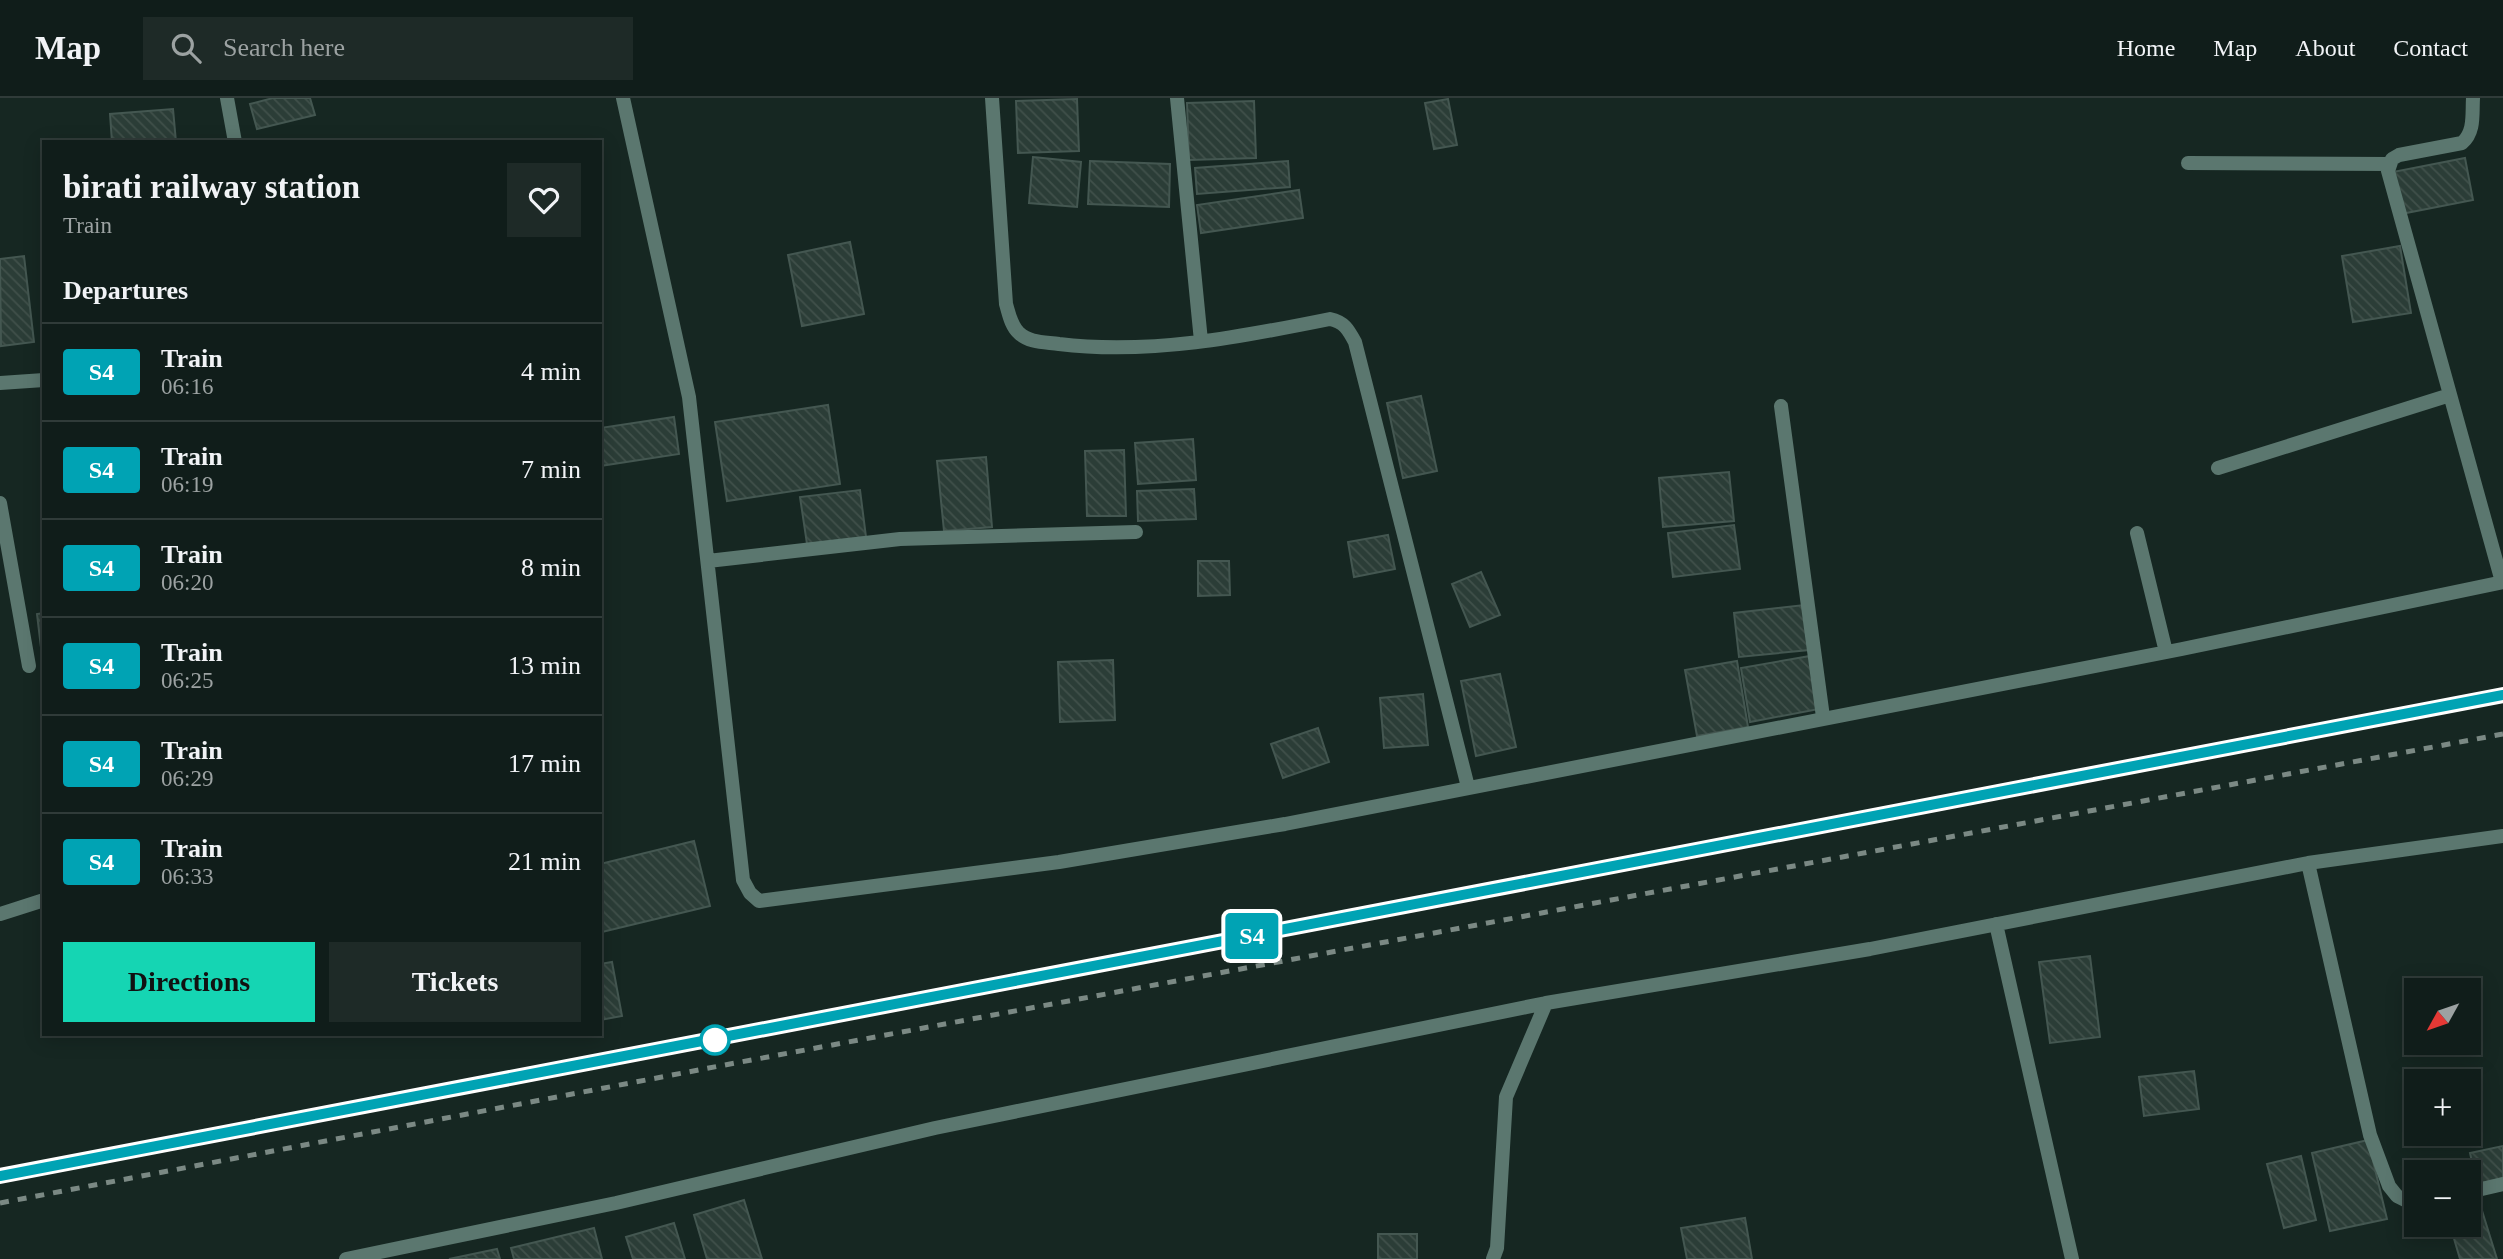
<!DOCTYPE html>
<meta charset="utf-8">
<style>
body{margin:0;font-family:"Times New Roman",serif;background:#1e2a27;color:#f1f3f6;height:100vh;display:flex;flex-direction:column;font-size:26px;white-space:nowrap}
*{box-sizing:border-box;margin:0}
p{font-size:23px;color:#9ca2a2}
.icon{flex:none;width:38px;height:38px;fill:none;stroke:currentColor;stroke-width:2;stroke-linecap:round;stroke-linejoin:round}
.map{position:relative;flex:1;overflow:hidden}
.details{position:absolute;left:42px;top:42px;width:560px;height:896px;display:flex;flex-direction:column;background:#101d1a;border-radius:0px;box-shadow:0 4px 18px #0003,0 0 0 2px #303b39}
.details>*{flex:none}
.badge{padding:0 14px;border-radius:5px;font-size:24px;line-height:46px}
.needle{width:46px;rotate:230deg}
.fabs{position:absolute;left:2404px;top:880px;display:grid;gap:14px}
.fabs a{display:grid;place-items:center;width:77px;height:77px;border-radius:0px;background:#101d1a;box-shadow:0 4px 18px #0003,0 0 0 2px #303b39;font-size:35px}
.map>.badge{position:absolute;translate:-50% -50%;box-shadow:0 0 0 4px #fff}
h2{padding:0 21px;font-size:26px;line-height:63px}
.round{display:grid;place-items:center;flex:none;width:74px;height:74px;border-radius:0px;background:#1e2a27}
.overview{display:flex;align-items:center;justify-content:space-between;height:119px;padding:0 21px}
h1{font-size:33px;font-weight:700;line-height:52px}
.action{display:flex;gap:14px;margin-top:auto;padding:14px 21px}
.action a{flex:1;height:80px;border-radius:0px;background:#15d5b3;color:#111;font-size:28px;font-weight:700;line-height:80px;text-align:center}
.action a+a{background:#1e2a27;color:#f1f3f6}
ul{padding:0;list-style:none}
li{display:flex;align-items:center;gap:21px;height:98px;padding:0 21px;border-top:2px solid #303b39}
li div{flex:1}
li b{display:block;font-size:26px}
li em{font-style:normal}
li .badge{min-width:77px;font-weight:700;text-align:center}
header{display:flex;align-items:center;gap:42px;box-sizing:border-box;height:98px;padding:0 35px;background:#101d1a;border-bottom:2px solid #303b39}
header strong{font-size:33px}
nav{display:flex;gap:38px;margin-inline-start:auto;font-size:24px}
.search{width:490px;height:63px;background:#1e2a27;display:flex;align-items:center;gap:18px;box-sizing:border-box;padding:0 24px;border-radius:0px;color:#9ca2a2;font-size:26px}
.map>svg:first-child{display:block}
.building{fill:url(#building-back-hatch);stroke:#445751;stroke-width:2}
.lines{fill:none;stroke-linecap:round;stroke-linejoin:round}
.minor{stroke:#5b776f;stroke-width:14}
.rail{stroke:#7b8984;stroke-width:5;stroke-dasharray:9 9;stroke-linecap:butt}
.line-casing{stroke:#fff;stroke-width:16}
.line{stroke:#00a3b4;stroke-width:10}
.stop-dot{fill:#fff;stroke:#00a3b4;stroke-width:3.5}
</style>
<header>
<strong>Map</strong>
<div class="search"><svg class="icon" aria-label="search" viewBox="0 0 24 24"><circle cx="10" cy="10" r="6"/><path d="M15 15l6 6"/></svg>Search here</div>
<nav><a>Home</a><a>Map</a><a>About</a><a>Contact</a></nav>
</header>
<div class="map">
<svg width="2503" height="1161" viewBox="0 0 2503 1161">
<defs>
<pattern id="building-back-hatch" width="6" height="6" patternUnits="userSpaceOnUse" patternTransform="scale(1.75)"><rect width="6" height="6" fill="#2b3d37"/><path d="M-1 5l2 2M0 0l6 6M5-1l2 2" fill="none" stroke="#40504a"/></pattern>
</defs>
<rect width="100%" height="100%" fill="#162722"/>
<!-- building -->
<path class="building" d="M 273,0 L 310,0 L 315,17 L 257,31 L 250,6 Z
M 1077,1 L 1079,53 L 1018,55 L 1016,3 Z
M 1448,1 L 1457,47 L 1434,51 L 1425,5 Z
M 1254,3 L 1256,60 L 1189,62 L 1187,5 Z
M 173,11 L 176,44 L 112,44 L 110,16 Z
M 1033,59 L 1081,64 L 1077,109 L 1029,105 Z
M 2465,60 L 2473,102 L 2401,116 L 2393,74 Z
M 1090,63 L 1170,66 L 1169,109 L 1088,106 Z
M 1288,63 L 1290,89 L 1197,96 L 1195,70 Z
M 1299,92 L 1303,120 L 1201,135 L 1197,107 Z
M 850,144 L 864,216 L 802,228 L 788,157 Z
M 2400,148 L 2411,215 L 2353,224 L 2342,158 Z
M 24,158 L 34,244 L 1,248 L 0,161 Z
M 1421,298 L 1437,373 L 1403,380 L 1387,305 Z
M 828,307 L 840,386 L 727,403 L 715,324 Z
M 674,319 L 679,356 L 600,368 L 600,330 Z
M 1193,341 L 1196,382 L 1138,386 L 1135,345 Z
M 1124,352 L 1126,418 L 1087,418 L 1085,353 Z
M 986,359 L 992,429 L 944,433 L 937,363 Z
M 1729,374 L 1734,423 L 1663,429 L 1659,380 Z
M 1194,391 L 1196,421 L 1138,423 L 1137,393 Z
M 860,392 L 866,439 L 807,446 L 800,399 Z
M 1734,427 L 1740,471 L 1673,479 L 1668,435 Z
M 1388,437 L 1395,471 L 1354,479 L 1348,444 Z
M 1198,463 L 1229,463 L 1230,497 L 1198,498 Z
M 1481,474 L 1500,517 L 1470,529 L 1452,486 Z
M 1804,507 L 1809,552 L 1739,559 L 1734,515 Z
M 44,515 L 44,558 L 42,558 L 37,516 Z
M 1810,558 L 1819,611 L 1750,624 L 1741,570 Z
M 1113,562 L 1115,622 L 1060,624 L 1058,564 Z
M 1737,563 L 1748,629 L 1697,638 L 1685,572 Z
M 1500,576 L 1516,649 L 1476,658 L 1461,583 Z
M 1423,596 L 1428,647 L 1384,650 L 1380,600 Z
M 1318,630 L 1329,664 L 1283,680 L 1271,646 Z
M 694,743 L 710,808 L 602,834 L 600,766 Z
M 2090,858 L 2100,939 L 2050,945 L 2039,864 Z
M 612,864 L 622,918 L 600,922 L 600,866 Z
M 2194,973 L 2199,1011 L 2144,1018 L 2139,979 Z
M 2368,1042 L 2387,1121 L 2330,1133 L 2312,1055 Z
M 2503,1048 L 2503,1080 L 2477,1086 L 2470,1055 Z
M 2301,1058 L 2316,1122 L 2284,1130 L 2267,1066 Z
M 744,1102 L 762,1161 L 707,1161 L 694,1117 Z
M 2479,1103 L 2497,1161 L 2460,1161 L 2450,1127 L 2469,1127 L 2469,1106 Z
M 1745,1120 L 1752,1161 L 1687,1161 L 1681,1130 Z
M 674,1125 L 685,1161 L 633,1161 L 626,1139 Z
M 594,1130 L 602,1161 L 514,1161 L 511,1150 Z
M 1378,1136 L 1417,1136 L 1417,1161 L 1378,1161 Z
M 497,1151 L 500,1161 L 449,1161 Z"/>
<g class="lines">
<!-- minor -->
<path class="minor" d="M 227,0 L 235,44
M 623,0 L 689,299 L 743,782 L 750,795 L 759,803 L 1059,764 L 1285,726 L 2182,551 L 2503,484
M 992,0 L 1006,206 C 1009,216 1011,228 1019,235 C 1029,245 1046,244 1059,246 C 1150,257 1241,239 1330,221 C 1344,224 1348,231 1355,244 L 1468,689
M 1177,0 L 1201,243
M 2473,0 C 2472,16 2475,34 2462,45 L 2399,57 L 2392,61 L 2388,73 L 2502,484
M 2188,65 L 2389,66
M 0,285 L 44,282
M 1781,308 L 1823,619
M 2218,370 L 2450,297
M 0,405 L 29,568
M 2137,435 L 2166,554
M 708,463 L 900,441 L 1136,434
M 2308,765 L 2370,1037 L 2389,1088 L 2397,1098 L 2407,1103 L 2417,1103
M 0,816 L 44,802
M 1996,826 L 2072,1161
M 2469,1094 L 2503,1086
M 346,1161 L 616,1105 L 935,1030 L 1546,905
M 1493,1161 L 1497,1150 L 1506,999 L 1546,905 L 1870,851 L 2308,765 L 2503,738"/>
<!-- rail -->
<path class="rail" d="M 0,1078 L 2503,597
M 0,1105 L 730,966 L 2503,636"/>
</g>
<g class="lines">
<defs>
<path id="line" d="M 0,1078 L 2503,597"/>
</defs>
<!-- line casing -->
<use href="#line" class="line-casing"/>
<!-- line -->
<use href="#line" class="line"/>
</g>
<!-- markers -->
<circle class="stop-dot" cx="715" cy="942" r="14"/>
</svg>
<div class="fabs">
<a><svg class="needle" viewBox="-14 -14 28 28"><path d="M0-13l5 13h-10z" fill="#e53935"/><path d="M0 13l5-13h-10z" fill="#9ca2a2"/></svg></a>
<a>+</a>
<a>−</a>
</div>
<b class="badge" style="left:1252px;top:838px;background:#00a3b4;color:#fff">S4</b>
<section class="details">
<div class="overview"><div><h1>birati railway station</h1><p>Train</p></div><a class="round"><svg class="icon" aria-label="heart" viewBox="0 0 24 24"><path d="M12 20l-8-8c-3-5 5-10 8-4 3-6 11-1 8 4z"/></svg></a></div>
<h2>Departures</h2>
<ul>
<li><span class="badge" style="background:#00a3b4;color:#fff">S4</span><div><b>Train</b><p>06:16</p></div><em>4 min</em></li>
<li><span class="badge" style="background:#00a3b4;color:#fff">S4</span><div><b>Train</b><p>06:19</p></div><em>7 min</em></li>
<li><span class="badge" style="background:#00a3b4;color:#fff">S4</span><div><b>Train</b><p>06:20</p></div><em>8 min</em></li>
<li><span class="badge" style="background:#00a3b4;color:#fff">S4</span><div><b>Train</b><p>06:25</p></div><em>13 min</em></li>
<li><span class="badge" style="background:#00a3b4;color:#fff">S4</span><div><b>Train</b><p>06:29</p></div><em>17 min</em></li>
<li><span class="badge" style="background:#00a3b4;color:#fff">S4</span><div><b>Train</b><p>06:33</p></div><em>21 min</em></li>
</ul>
<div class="action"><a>Directions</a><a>Tickets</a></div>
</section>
</div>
